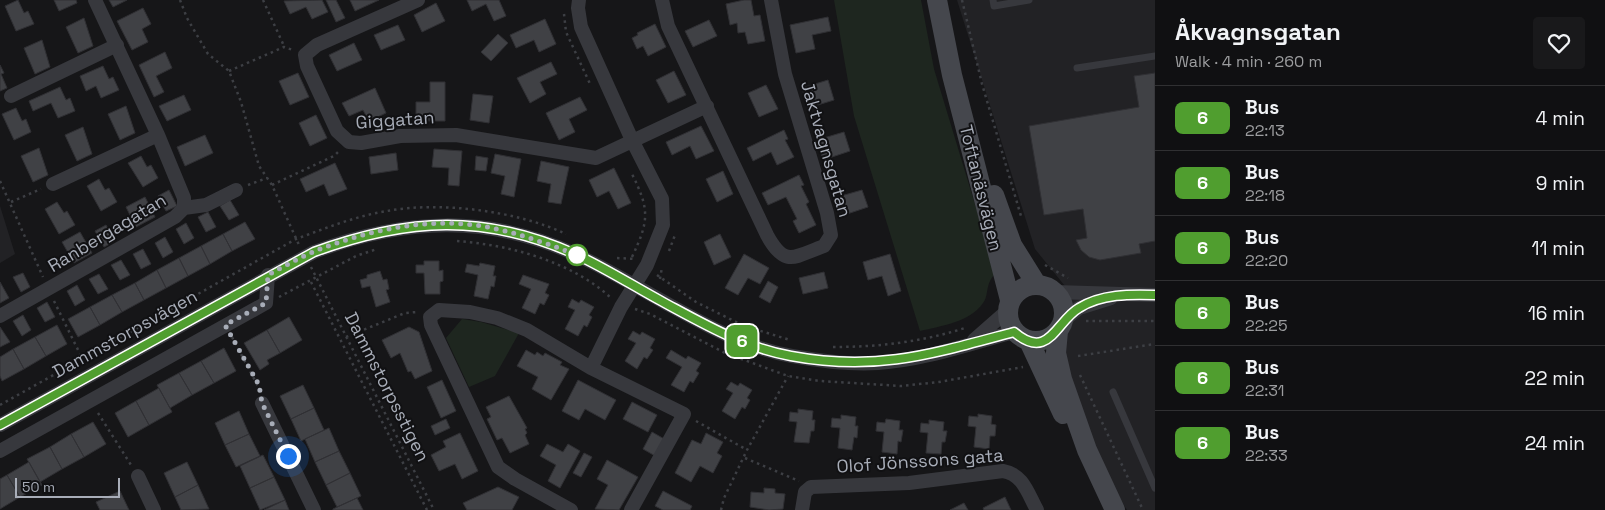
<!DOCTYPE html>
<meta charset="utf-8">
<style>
body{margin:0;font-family:"Space Grotesk",sans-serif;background:#19191b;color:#f1f3f6;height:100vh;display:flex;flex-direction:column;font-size:19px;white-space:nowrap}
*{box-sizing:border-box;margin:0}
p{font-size:16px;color:#9c9d9f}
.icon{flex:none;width:28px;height:28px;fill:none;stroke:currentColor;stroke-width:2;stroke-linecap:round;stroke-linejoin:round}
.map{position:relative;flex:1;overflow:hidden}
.details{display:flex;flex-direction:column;background:#101012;width:450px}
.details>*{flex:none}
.badge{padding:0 10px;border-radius:8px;font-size:18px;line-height:32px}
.scale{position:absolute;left:15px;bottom:12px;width:105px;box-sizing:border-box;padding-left:5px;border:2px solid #a8adb8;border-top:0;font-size:14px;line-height:18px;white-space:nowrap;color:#a8adb8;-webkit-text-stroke:4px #111113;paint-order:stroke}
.you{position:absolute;width:25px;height:25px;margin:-12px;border:4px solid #fff;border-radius:50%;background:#1a73e8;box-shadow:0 0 0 8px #1a73e833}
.map>.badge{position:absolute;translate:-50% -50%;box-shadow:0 0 0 2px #fff}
.round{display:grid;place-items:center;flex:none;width:52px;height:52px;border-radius:5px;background:#19191b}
.head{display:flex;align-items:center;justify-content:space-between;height:85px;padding:0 20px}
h1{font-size:24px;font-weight:700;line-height:38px}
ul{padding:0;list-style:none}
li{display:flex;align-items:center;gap:15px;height:65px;padding:0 20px;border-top:1px solid #303032}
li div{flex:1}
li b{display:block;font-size:19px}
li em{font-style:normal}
li .badge{min-width:55px;font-weight:700;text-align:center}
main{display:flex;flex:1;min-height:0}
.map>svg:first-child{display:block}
.built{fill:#222225}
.green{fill:#1e261f}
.building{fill:#404145;stroke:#303034}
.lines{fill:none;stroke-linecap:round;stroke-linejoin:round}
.path{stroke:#3d3f44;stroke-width:2.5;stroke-dasharray:2.5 4;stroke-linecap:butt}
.lane{stroke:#37383d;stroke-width:7}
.street{stroke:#37383d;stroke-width:14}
.secondary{stroke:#45474d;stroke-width:20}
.line-casing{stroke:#fff;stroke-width:11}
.line{stroke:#509e2f;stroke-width:8}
.walk{stroke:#a8adb8;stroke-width:5;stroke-dasharray:0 9}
.stop-dot{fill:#fff;stroke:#509e2f;stroke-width:2.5}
.labels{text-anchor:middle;stroke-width:4;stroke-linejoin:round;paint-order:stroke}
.street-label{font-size:18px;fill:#a8adb8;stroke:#111113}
</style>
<main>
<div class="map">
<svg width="1155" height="510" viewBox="0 0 1155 510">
<rect width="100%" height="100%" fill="#161618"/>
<!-- built -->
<path class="built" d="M 957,0 L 1155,0 L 1155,510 L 1127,510 L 1114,490 L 1053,360 L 1073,296 L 1035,249 Z
M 0,206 L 15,254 L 0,263 Z"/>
<!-- green -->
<path class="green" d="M 834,0 L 921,0 L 934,69 L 993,264 L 994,275 C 985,285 989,296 983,303 C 970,322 941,326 920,331 L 854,116 Z
M 462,319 L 481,322 L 519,333 L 495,376 L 469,387 L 446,338 Z"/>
<!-- building -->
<path class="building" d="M 18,0 L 24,13 L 28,11 L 34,24 L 16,31 L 5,6 Z
M 54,0 L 76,0 L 77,3 L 59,11 Z
M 109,0 L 127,0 L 113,7 Z
M 322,0 L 328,12 L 312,19 L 306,7 L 290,14 L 284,1 Z
M 326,0 L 336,0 L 345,18 L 336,22 Z
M 350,0 L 379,0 L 355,11 Z
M 467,0 L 499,0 L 506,16 L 494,21 L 486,4 L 472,11 Z
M 744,0 L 751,0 L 754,16 L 760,15 L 765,41 L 748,44 L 745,32 L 738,33 L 737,23 L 730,25 L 726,4 Z
M 436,3 L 445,21 L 422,32 L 414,15 Z
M 143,8 L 151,24 L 142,29 L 148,42 L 132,50 L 117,21 Z
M 828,17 L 831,31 L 812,35 L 815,49 L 796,53 L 790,25 Z
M 84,18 L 93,46 L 78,53 L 66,27 Z
M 545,19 L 556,44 L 539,52 L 534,40 L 516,48 L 510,35 Z
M 709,20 L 717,36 L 693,47 L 685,31 Z
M 655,24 L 666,47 L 648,56 L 643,46 L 637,49 L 632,38 L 638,35 L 637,33 Z
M 398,25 L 405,40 L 381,50 L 374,35 Z
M 498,34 L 508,43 L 491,61 L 481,52 Z
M 42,40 L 50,67 L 35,74 L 24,48 Z
M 354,43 L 362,60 L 337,71 L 329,55 Z
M 165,52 L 172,68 L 156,76 L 164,92 L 154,97 L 139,65 Z
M 551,62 L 557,74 L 540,82 L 546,94 L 530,103 L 517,78 Z
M 0,65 L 4,73 L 1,74 L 7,88 L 0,91 Z
M 103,66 L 109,79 L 113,77 L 119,90 L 101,98 L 96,86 L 86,91 L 80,76 Z
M 674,71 L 686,95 L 668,103 L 656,80 Z
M 298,73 L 309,97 L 290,105 L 279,81 Z
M 1155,73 L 1155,241 L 1139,244 L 1141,253 L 1100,260 L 1089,257 L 1081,250 L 1076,240 L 1087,238 L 1083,209 L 1044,215 L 1029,126 L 1139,107 L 1134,76 Z
M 828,80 L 834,100 L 808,108 L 802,88 Z
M 430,82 L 445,82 L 445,121 L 416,121 L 416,102 L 430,102 Z
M 766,85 L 778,109 L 759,117 L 748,93 Z
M 60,87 L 66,100 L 70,98 L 75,111 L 58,118 L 51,103 L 33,111 L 29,101 Z
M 375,88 L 386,113 L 369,121 L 363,110 L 349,116 L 342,103 Z
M 473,94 L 493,96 L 489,123 L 470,120 Z
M 184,95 L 191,110 L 167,121 L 159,106 Z
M 580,97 L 587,110 L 569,119 L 575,132 L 559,140 L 546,113 Z
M 126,106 L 135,133 L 120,140 L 108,114 Z
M 16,108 L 22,121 L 26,119 L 31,132 L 14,140 L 2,114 Z
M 316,115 L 327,138 L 310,146 L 299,123 Z
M 701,126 L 714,151 L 696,159 L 690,146 L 672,155 L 666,142 Z
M 83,127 L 92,154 L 77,161 L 65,135 Z
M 784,130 L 788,139 L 785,140 L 794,157 L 777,165 L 771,152 L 753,161 L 747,148 Z
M 844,132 L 850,151 L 823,160 L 817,140 Z
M 205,135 L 213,153 L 185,166 L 177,147 Z
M 39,148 L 48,175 L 33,182 L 21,156 Z
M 434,149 L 462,151 L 459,186 L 448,185 L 449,168 L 432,167 Z
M 396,153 L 398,170 L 371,174 L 369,157 Z
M 495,154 L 521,159 L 514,197 L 501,194 L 505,176 L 491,173 Z
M 141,156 L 147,167 L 151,165 L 158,178 L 143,187 L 128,163 Z
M 476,156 L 488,158 L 486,171 L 475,170 Z
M 541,161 L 569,167 L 561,204 L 548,202 L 551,184 L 537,181 Z
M 335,163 L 347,189 L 329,196 L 324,184 L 306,192 L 300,179 Z
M 614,168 L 631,203 L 618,209 L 609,191 L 597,197 L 589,180 Z
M 723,171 L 733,194 L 717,202 L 706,179 Z
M 799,175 L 804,185 L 801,186 L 809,202 L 806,204 L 816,225 L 799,233 L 793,221 L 797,219 L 786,197 L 768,205 L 762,193 Z
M 99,179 L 105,190 L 109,188 L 117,202 L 101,211 L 87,186 Z
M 169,190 L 177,206 L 166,211 L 158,196 Z
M 862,190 L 868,207 L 847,214 L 841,196 Z
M 145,197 L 155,217 L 136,227 L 126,207 Z
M 230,200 L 239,215 L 229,220 L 220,206 Z
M 57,202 L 64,213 L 67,211 L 75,225 L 59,234 L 45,209 Z
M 208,212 L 216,227 L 206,232 L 198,217 Z
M 245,222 L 255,239 L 232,251 L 223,234 Z
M 186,223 L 194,238 L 184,244 L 176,229 Z
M 106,225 L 115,241 L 104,247 L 95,231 Z
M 80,232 L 92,253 L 74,263 L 62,242 Z
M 223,234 L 232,251 L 210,264 L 201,246 Z
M 720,234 L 731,257 L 714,265 L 704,242 Z
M 165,237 L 173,252 L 163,258 L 155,243 Z
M 201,246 L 210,264 L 188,276 L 179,258 Z
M 143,249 L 151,264 L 141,269 L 133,254 Z
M 744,254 L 769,268 L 760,284 L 748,278 L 738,295 L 725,288 Z
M 890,254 L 901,291 L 888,296 L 882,276 L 868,280 L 863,262 Z
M 179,258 L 188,276 L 166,288 L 157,270 Z
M 121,260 L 130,275 L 120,280 L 111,265 Z
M 424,261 L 439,261 L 439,271 L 443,270 L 443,281 L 440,282 L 440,294 L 425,294 L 424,273 L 416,273 L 416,265 L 424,265 Z
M 480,263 L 495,266 L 493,276 L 496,276 L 494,287 L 491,286 L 488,299 L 474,296 L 478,275 L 465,272 L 467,264 L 479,266 Z
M 157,270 L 166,288 L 144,300 L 135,283 Z
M 380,271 L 383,280 L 387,279 L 389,289 L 386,290 L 390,302 L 376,307 L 370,286 L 362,288 L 360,280 L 367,278 L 367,275 Z
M 824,272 L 828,288 L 803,294 L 799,278 Z
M 23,273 L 30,287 L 21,292 L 13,277 Z
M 99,274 L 108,289 L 98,294 L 89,279 Z
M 523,275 L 549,284 L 545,293 L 549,295 L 544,305 L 540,303 L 535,314 L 522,308 L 531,289 L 519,284 Z
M 768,281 L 778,287 L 770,303 L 759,297 Z
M 0,282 L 9,298 L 0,303 Z
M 135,283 L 144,300 L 122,312 L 112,295 Z
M 77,285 L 85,300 L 75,306 L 67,291 Z
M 112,295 L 122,312 L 100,325 L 90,307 Z
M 572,299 L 579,303 L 581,300 L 594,307 L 589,315 L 592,317 L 587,327 L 584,325 L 578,336 L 565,329 L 575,310 L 568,307 Z
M 47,302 L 55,317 L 45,322 L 37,308 Z
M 90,307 L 100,325 L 78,337 L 68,319 Z
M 23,315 L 31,330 L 22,336 L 13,321 Z
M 289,317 L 302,340 L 280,353 L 267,330 Z
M 57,325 L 67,344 L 46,356 L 35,337 Z
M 0,327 L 10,342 L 0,347 Z
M 409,327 L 419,332 L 432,371 L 415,379 L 411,371 L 408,372 L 400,353 L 391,358 L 382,340 Z
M 267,330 L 280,353 L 267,360 L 269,364 L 260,370 L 244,343 Z
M 633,331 L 640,335 L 642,332 L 655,339 L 650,348 L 653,350 L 647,359 L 644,357 L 637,369 L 625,361 L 636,343 L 628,339 Z
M 35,337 L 46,356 L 24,369 L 13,349 Z
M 224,348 L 236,371 L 214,383 L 201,361 Z
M 13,349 L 24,369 L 2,381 L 0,376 L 0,357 Z
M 526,350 L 535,355 L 537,352 L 543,356 L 545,353 L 562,362 L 560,365 L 569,369 L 551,400 L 532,389 L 538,377 L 517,366 Z
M 671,350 L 686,359 L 688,356 L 701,363 L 696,371 L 699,373 L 693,383 L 690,381 L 684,392 L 671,385 L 682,367 L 666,358 Z
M 201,361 L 214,383 L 192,395 L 179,373 Z
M 179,373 L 192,395 L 170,408 L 157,385 Z
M 442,380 L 456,411 L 441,418 L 427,387 Z
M 578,380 L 616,400 L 605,420 L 585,409 L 579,420 L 562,411 Z
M 731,382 L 738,386 L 740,383 L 752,390 L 747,398 L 750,400 L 745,409 L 742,407 L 735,419 L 722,411 L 733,393 L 726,389 Z
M 303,385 L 314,408 L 291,419 L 280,396 Z
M 159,388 L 172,412 L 149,425 L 136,401 Z
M 509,396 L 527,428 L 525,429 L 527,433 L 525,435 L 529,444 L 510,453 L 502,438 L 497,440 L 487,419 L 491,417 L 486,407 Z
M 136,401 L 149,425 L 128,437 L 115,413 Z
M 632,402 L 657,415 L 648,432 L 623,419 Z
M 314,408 L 324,430 L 301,441 L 291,419 Z
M 798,409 L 813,411 L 812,420 L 815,420 L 814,431 L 811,431 L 809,443 L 794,442 L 797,422 L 789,421 L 790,412 L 798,413 Z
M 239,411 L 249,434 L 225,445 L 215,423 Z
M 978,414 L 992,416 L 991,424 L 996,425 L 995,436 L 990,436 L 989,449 L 974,447 L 976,427 L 968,426 L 969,416 L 978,417 Z
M 841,415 L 856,417 L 855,426 L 858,426 L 857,438 L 854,437 L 852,450 L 838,448 L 840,428 L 831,427 L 832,418 L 841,419 Z
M 446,419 L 450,428 L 435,435 L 431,426 Z
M 886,419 L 900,421 L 899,430 L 903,430 L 901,442 L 898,441 L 897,454 L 882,452 L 884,432 L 876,431 L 877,422 L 885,423 Z
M 929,420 L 944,422 L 943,431 L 947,431 L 945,442 L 942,442 L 941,454 L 926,453 L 928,433 L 920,432 L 921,423 L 929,424 Z
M 93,422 L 106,444 L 84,457 L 71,434 Z
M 329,428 L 339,451 L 315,462 L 305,439 Z
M 652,432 L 666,440 L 657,457 L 643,449 Z
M 460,433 L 478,471 L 462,479 L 455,464 L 439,471 L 431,455 L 446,447 L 443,441 Z
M 706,433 L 723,442 L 717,453 L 722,456 L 713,473 L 700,466 L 691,482 L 675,473 L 692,440 L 701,444 Z
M 71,434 L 84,457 L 62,469 L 50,447 Z
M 249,434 L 260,456 L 236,467 L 225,445 Z
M 547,444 L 563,452 L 568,444 L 580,451 L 560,488 L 548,481 L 556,465 L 540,456 Z
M 50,447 L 62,469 L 40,482 L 27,459 Z
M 339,451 L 350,473 L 326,485 L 315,462 Z
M 584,453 L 592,457 L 581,477 L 573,473 Z
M 263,455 L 274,477 L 250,488 L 240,466 Z
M 607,460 L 638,477 L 619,510 L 595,509 L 608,485 L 597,479 Z
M 29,462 L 42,485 L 20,497 L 7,475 Z
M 187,462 L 198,485 L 175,497 L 164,473 Z
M 350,473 L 361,496 L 337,507 L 326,485 Z
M 7,475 L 20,497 L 0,509 L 0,479 Z
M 274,477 L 285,500 L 260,510 L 250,488 Z
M 198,485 L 209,509 L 181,510 L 175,497 Z
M 498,487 L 519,497 L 512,510 L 467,510 L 463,503 Z
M 764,488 L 775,489 L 775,493 L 785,494 L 783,509 L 769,510 L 750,507 L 751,492 L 764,493 Z
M 120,491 L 129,510 L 100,510 L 96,502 Z
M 663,491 L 692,506 L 690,510 L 663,510 L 655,506 Z
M 1005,497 L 1011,510 L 984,510 L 983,508 Z
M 357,498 L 363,510 L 333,510 L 333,509 Z
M 285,500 L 289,510 L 264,510 Z
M 964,503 L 968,510 L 950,510 Z"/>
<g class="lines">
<!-- path -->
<path class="path" d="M 180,0 L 187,18 L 208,54 L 229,71 L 241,102 L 259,166 L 272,185 L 299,245
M 263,0 L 284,46
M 962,0 L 982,84 L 1021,216
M 564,14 L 566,32 L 591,86
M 229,71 L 284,47 L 293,50
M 0,181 L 43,277
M 248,185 L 267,178
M 272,185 L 334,156 L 339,151
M 11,202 L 41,189
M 457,241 C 509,245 571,261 611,298
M 669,251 L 675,235
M 632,257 C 649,221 650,210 632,174
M 617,258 L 635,259
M 1045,265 L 1068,278
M 311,267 L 434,510
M 657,275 L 696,302 L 740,324
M 660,279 L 662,267
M 311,282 L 427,510
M 279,297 L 356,256 L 377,249
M 54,301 L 82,358
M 635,309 L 650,314 L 725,353 L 788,376 L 820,381 L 901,386 L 939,382 L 1023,367
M 1086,321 L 1155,321
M 748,327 L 790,340
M 232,337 L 260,390
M 346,337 L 405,313 L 417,312
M 833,347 C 879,347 921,342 965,328
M 1078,356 L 1155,344
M 1080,375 L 1143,510
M 0,405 L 296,239 C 326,228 356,216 387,211 C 441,201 517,211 566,234
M 98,413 L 131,465
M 696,421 L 747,450
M 745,458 L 799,481
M 721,510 L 724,498 L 747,450 L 788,376"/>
<!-- lane -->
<path class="lane" d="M 993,0 L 994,6 L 1029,0
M 1077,68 L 1155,56
M 1113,392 L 1155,488"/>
<!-- street -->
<path class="street" d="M 95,0 L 158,135 L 184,198 L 184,208
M 418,0 L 317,45 L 305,55 L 307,66 L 337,131 L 349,142 L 361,143 L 400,136 L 456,135 L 596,158 L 707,106
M 579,0 L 578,8 L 581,27 L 632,140 L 662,199 L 663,225 L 647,265 L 621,307 L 591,368
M 662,0 L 668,26 L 767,235 C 785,268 794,257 824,246 L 831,235 L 827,213 L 785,74 L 771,0
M 11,96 L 117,45
M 53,184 L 158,135
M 1055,292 L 1155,295
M 0,316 L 175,217 L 184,208 L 206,205 L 236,190
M 1063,321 L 1079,308 L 1111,298
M 974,340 L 1007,311
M 262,403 L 314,510
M 0,425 L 314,252 C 405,218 488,214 577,255 C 607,269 635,286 664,302 C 704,324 745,348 792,356 C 820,361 849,365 878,363 C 924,360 969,344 1014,332
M 0,451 L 266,303 L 268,275
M 138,476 L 154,510
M 571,510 L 515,479 L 498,467 L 431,325 L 430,317 L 439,310 L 470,312 L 497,318 L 527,330 L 591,368 L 684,414 L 631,510
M 802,510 L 805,492 L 811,487 L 909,483 L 1003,471 C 1023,474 1028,494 1037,510"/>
<!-- secondary -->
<path class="secondary" d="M 937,0 L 952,75 L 1010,300
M 994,195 L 1012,245 L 1037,285
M1008 313a28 28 0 1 1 56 0a28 28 0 1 1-56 0Z
M 1058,331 L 1056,353 L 1062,379 L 1087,450 L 1115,510
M 1029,341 L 1063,414"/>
</g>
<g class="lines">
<defs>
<path id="line" d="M 0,425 L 314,252 C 407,218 485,213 577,255 C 607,269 635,287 663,302 C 704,324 745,348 791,356 C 877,372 932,354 1014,332 C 1049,362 1056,321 1079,308 C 1101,294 1130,294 1155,295"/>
</defs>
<!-- line casing -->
<use href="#line" class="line-casing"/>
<!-- line -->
<use href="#line" class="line"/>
<!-- walk -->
<path class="walk" d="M 288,456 L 262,403 L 259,385 L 225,325 L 266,303 L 268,275 C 283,267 299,258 315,251 C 368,230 431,216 487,227 C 518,233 548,244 577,255"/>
</g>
<!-- markers -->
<circle class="stop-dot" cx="577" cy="255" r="10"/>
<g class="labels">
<!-- street labels -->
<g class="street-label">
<text transform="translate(395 120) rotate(-4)" y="6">Giggatan</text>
<text transform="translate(826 149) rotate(74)" y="6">Jaktvagnsgatan</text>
<text transform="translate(981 188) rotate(76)" y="6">Toftanäsvägen</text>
<text transform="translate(107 233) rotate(-31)" y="6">Ranbergagatan</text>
<text transform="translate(125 334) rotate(-29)" y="6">Dammstorpsvägen</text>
<text transform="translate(387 387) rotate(63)" y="6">Dammstorpsstigen</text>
<text transform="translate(920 461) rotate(-4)" y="6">Olof Jönssons gata</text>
</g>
</g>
</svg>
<div class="scale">50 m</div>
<div class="you" style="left:288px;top:456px"></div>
<b class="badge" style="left:742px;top:341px;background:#509e2f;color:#fff">6</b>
</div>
<section class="details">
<div class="head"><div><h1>Åkvagnsgatan</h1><p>Walk · 4 min · 260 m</p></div><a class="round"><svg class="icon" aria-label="heart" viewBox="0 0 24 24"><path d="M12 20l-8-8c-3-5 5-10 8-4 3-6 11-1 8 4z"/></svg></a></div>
<ul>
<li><span class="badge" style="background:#509e2f;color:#fff">6</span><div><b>Bus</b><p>22:13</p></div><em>4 min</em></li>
<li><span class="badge" style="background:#509e2f;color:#fff">6</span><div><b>Bus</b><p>22:18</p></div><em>9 min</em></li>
<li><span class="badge" style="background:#509e2f;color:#fff">6</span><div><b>Bus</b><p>22:20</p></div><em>11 min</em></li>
<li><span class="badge" style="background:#509e2f;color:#fff">6</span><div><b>Bus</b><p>22:25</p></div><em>16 min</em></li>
<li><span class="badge" style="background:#509e2f;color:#fff">6</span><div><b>Bus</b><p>22:31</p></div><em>22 min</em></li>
<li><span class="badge" style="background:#509e2f;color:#fff">6</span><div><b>Bus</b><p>22:33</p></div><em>24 min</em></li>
</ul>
</section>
</main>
